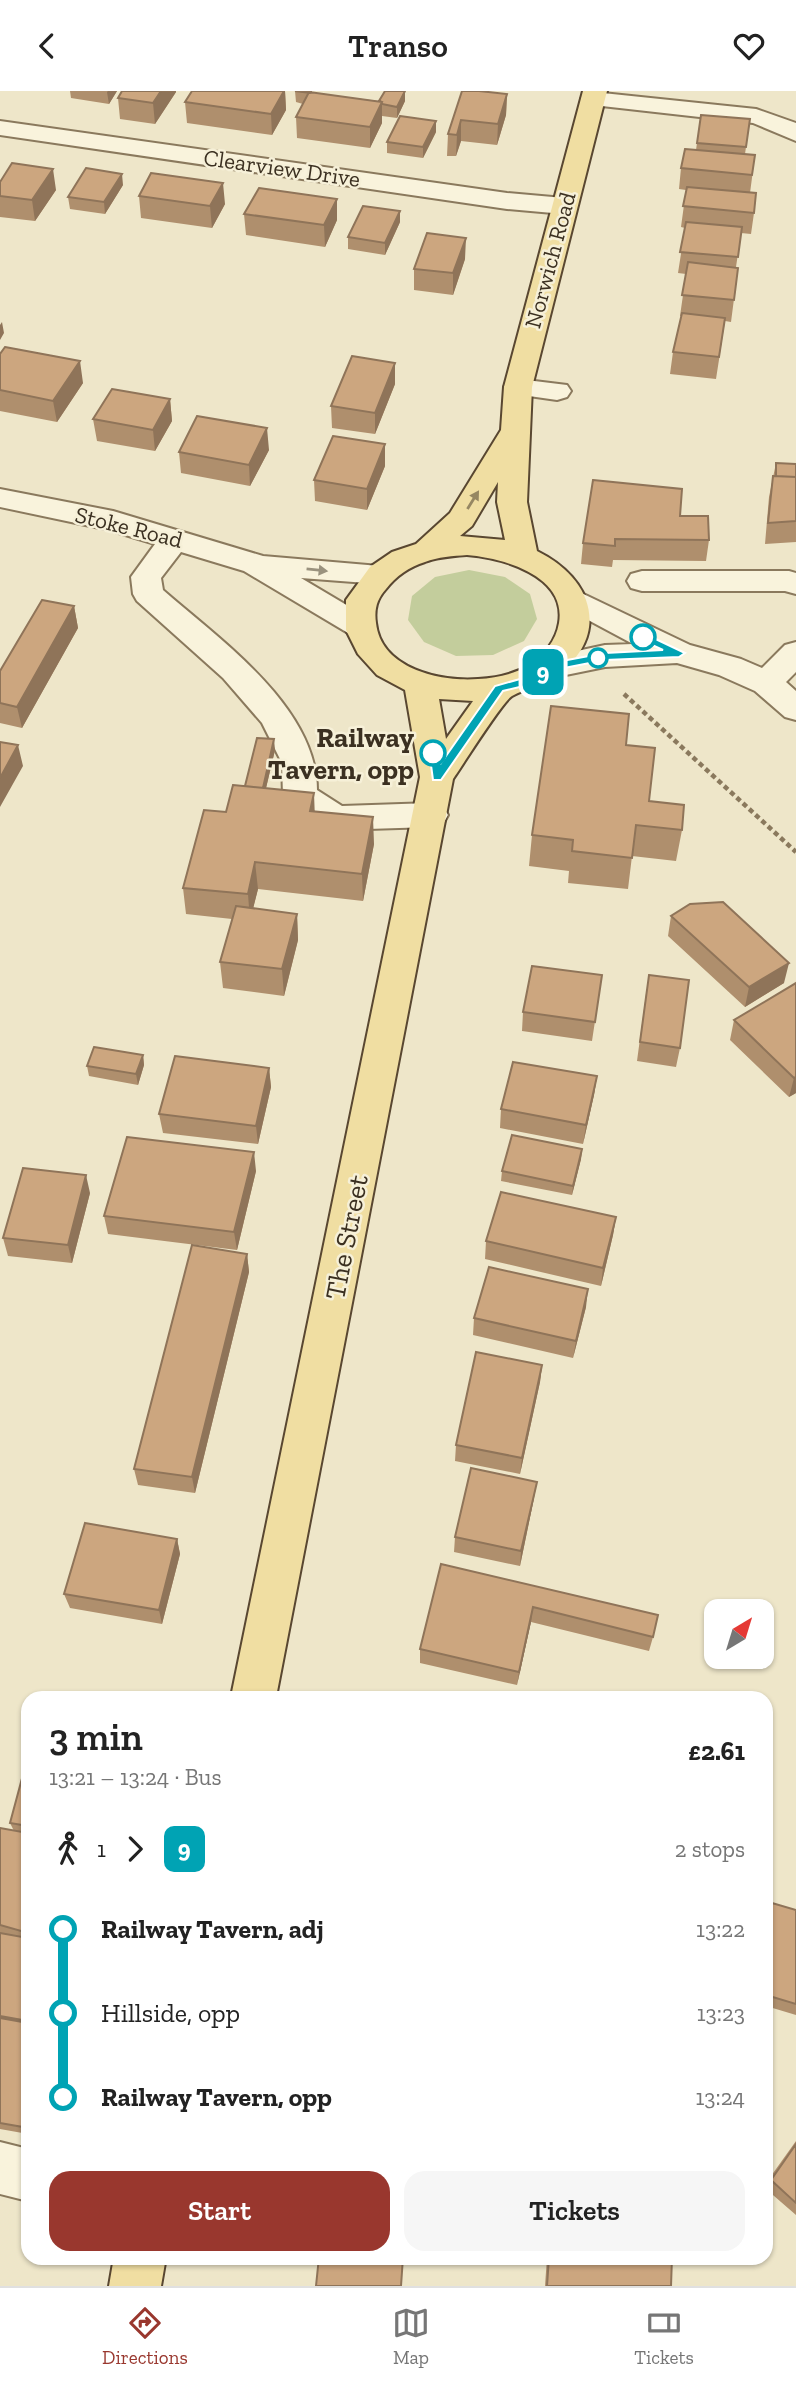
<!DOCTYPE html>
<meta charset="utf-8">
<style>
body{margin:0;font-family:"Zilla Slab",serif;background:#f6f6f6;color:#222;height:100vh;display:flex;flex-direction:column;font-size:26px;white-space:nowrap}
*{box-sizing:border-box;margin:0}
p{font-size:23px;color:#767676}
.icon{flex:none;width:38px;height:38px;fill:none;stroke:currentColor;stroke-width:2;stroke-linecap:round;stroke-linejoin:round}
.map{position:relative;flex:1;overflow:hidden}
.drawer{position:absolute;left:21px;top:1600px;width:752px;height:574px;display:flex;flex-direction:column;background:#fff;border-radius:21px;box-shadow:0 2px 5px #0004}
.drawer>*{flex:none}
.badge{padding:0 14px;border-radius:10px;font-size:24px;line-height:46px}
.needle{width:46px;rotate:38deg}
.controls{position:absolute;left:704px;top:1508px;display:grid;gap:14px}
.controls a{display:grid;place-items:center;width:70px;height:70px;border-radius:14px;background:#fff;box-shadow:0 2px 5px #0004;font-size:35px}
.map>.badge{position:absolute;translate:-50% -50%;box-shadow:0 0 0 4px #fff}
.legs{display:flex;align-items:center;gap:10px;height:77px;padding:0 28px;font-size:23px}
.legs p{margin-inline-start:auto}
.overview{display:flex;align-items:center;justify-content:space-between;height:119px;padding:0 28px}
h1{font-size:38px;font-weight:600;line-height:52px}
.button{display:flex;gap:14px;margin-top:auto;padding:14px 28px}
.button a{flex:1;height:80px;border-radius:21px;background:#99372e;color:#fff;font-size:28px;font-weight:600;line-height:80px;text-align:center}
.button a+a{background:#f6f6f6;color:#222}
ul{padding:0 28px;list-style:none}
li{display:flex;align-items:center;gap:24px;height:84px;font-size:26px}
li i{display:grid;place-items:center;width:10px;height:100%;margin:0 9px;background:currentColor}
li i::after{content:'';width:18px;height:18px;margin:-9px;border:5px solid;border-radius:50%;background:#fff}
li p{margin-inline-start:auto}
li:first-child i{background:linear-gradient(#0000 50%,currentColor 0)}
li:last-child i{background:linear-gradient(currentColor 50%,#0000 0)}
header{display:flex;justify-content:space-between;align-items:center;height:91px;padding:0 28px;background:#fff;font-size:32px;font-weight:600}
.tab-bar{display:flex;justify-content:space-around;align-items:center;height:98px;border-top:2px solid #e0e0e0;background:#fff;font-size:19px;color:#767676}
.tab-bar a{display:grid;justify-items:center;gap:4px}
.tab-bar .selected{color:#99372e}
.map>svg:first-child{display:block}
.green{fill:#c3cd9c}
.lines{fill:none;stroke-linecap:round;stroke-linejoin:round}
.minor-casing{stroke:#8a795d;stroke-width:4}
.major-casing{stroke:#594731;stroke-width:4}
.path{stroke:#8a795d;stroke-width:4.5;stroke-dasharray:5 3.5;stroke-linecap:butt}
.minor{fill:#f9f3dc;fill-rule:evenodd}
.major{fill:#f0dea2;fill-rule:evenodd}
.wall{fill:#af8f6d}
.shaded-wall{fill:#8f7459}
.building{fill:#cca67f;stroke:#8f7459;stroke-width:2}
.oneway{fill:#968762}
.oneway2{fill:#9a927e}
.line-1{fill:#00a3b4;stroke:#fff;stroke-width:2}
.stop-1-dot{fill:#fff;stroke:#00a3b4;stroke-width:3.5}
.labels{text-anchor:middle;stroke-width:5;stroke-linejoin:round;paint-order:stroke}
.far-street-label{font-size:23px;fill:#3b3021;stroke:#f6f0d8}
.stop-label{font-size:28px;font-weight:bold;fill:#3b3021;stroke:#f6f0d8;text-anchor:end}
.street-label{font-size:28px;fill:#3b3021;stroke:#f6f0d8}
</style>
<header><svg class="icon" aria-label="back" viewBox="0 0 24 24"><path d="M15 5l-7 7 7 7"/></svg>Transo<svg class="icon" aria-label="heart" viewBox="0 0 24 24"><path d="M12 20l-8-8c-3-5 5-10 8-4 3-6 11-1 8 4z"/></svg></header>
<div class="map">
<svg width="796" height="2195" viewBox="0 0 796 2195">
<rect width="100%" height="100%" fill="#eee6c9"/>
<!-- green -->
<path class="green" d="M 469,479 L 505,486 L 530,503 L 537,528 L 524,550 L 493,564 L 456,565 L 424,551 L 408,529 L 412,505 L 435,486 Z"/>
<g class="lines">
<defs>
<path id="minor" d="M 593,1 L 756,18 L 796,32 L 796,50 L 753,32 L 584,13 L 581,8 L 584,3 Z
M 0,30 L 507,102 L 564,107 L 573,110 L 577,115 L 573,120 L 564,123 L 507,118 L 0,44 Z
M 518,288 L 567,294 L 571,300 L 567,306 L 557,309 L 508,302 L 504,296 L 508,290 Z
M 0,398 L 113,420 L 263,465 L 391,476 L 395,483 L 391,490 L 380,493 L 301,487 L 370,528 L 375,535 L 370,542 L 359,545 L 348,542 L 244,480 L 181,461 L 161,487 L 163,499 C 219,548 317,616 317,699 L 342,715 L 431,712 L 443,715 L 448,724 L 443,733 L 431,736 L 336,739 L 324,736 L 288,712 L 283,704 L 282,672 L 262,632 L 223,587 L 137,510 L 133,503 L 131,486 L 155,453 L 109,439 L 0,416 Z
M 642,480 L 789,480 L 796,482 L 796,503 L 785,500 L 642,500 L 631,497 L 627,490 L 631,483 Z
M 573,498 L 690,554 L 741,568 L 762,577 L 785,554 L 796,551 L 796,581 L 786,591 L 796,600 L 796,629 L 785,626 L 755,600 L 719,584 L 677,572 L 605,576 L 551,587 L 540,584 L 535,576 L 540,568 L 605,554 L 633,553 L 562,515 L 558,508 L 562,501 Z
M 0,2051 L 28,2058 L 28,2110 L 0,2103 Z"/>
<path id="major" d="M 583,0 L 607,0 L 532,296 L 527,411 L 537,460 C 594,488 611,544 556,586 C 542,596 526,597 512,605 C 503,610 462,675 453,688 L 276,1606 L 231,1606 L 420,686 L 405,599 L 377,584 L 358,563 L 346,539 L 346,509 L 370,476 L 392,461 L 416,453 L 450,422 L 501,339 L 504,296 ZM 498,391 L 497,411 L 505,449 L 460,445 L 472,435 ZM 467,464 C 502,467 567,484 559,532 C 556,550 544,564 529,574 C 513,584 496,587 478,588 C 441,591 381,578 376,532 C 374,518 377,508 386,498 C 396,485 409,476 425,471 C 438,466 453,465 467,464 ZM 439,608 L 473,610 L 446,648 Z
M 114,2166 L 166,2166 L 161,2195 L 109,2195 Z"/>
</defs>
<!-- minor casing -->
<use href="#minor" class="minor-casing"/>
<!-- major casing -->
<use href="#major" class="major-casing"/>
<!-- path -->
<path class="path" d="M 624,603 L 796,761"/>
<!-- minor -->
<use href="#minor" class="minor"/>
<!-- major -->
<use href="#major" class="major"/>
</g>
<!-- wall -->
<path class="wall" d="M 70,0 L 117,0 L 109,13 L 71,7 Z
M 122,0 L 176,0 L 176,1 L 155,33 L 120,28 L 118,7 Z
M 192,0 L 285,0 L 286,19 L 272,44 L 187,32 L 185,11 Z
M 295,0 L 379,10 L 385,0 L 405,0 L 405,10 L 397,27 L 382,25 L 382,32 L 370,57 L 297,47 L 296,26 L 303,13 L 296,11 Z
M 462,0 L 507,3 L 506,24 L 497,54 L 461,50 L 456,65 L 447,65 L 448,43 Z
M 701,24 L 750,28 L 745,63 L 755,64 L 750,102 L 754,122 L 751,143 L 741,142 L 736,176 L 738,177 L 731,231 L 725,230 L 716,288 L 670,283 L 673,261 L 681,225 L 680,225 L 686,183 L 678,182 L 685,137 L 681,136 L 686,99 L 679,98 L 681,77 L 696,59 Z
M 436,41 L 423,67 L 387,62 L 387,51 Z
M 0,91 L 56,99 L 35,130 L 0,126 Z
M 123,94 L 105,123 L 70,118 L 68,106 Z
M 139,105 L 225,113 L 212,137 L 141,127 Z
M 244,123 L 337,129 L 325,156 L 246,144 Z
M 400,131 L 385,164 L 348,158 L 348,146 Z
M 465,168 L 453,204 L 414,199 L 414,178 Z
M 0,263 L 83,292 L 57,331 L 0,320 Z
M 395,272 L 395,293 L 375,343 L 332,337 L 331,315 Z
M 170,308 L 172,330 L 155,360 L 97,350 L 93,328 Z
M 385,353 L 385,375 L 367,419 L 315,410 L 314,389 Z
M 269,359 L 250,395 L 181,382 L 179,361 Z
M 776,372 L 796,373 L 796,451 L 765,453 L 769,406 Z
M 680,425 L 709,449 L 706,470 L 613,469 L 612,476 L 581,473 L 583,452 Z
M 74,515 L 78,537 L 22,637 L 0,632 L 0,580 Z
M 275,659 L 266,697 L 315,720 L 374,753 L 363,810 L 258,798 L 253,817 L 297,823 L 298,849 L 284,905 L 223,897 L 220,871 L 232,828 L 186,823 L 183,797 L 226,721 Z
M 649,710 L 682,739 L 676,770 L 632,765 L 628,798 L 568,792 L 569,780 L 529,775 L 532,744 Z
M 671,825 L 784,892 L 745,916 L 668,845 Z
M 602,884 L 592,950 L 522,940 L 523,921 Z
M 796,892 L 796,1002 L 789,1006 L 730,949 L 734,929 Z
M 646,903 L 680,957 L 676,976 L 637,970 Z
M 143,964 L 144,974 L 138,994 L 89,985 L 87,975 Z
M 269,977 L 271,996 L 258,1053 L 163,1042 L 159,1023 Z
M 597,985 L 594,1004 L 583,1053 L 500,1037 L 501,1018 Z
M 582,1058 L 581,1068 L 572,1104 L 501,1090 L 502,1080 Z
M 256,1080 L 237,1159 L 108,1143 L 104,1125 Z
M 90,1102 L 72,1172 L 8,1165 L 3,1147 Z
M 616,1126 L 613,1144 L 601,1195 L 485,1168 L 486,1150 Z
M 247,1163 L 249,1181 L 195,1402 L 138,1394 L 134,1378 Z
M 586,1216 L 573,1267 L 473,1244 L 474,1227 Z
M 542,1274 L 540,1291 L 520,1383 L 455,1370 L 456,1354 Z
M 534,1407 L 520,1475 L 454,1461 L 455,1446 Z
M 177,1448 L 180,1463 L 162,1533 L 70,1517 L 64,1503 Z
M 441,1473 L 653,1546 L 649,1560 L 531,1531 L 517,1594 L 420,1572 L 420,1558 Z
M 28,1665 L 28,2043 L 0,2038 L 0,1737 L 14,1740 L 10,1732 Z
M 772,1812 L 796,1819 L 796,1924 L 766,1915 L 766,1821 Z
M 796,2050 L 796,2124 L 766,2098 L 766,2092 Z
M 547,2166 L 672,2166 L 671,2195 L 545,2195 Z"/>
<!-- shaded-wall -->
<path class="shaded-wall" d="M 108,0 L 117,0 L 109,13 L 107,1 Z
M 161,0 L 176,0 L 176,1 L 155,33 L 153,12 Z
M 284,0 L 285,0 L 286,19 L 272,44 L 271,23 Z
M 405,0 L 405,10 L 397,27 L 397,16 Z
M 507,3 L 506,24 L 497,54 L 498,33 Z
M 382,11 L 382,32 L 370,57 L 370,36 Z
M 461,29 L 461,50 L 456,65 L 457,44 Z
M 436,30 L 436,41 L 423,67 L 423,56 Z
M 53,78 L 56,99 L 35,130 L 32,109 Z
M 122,83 L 123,94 L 105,123 L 104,111 Z
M 223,92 L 225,113 L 212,137 L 210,115 Z
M 337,108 L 337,129 L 325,156 L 324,134 Z
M 400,120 L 400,131 L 385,164 L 385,152 Z
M 466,147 L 465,168 L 453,204 L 453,182 Z
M 2,231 L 4,242 L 0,249 L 0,234 Z
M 80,270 L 83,292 L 57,331 L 53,310 Z
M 395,272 L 395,293 L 375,343 L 375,322 Z
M 170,308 L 172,330 L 155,360 L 153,339 Z
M 267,337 L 269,359 L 250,395 L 249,374 Z
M 385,353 L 385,375 L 367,419 L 367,398 Z
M 74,515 L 78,537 L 22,637 L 17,616 Z
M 274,648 L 275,659 L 263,710 L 263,699 Z
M 18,654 L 23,675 L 0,716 L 0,687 Z
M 314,702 L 315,729 L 310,720 Z
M 373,726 L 374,753 L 363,810 L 362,783 Z
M 255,771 L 258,798 L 250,830 L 248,803 Z
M 297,823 L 298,849 L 284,905 L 282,878 Z
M 789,872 L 784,892 L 745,916 L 749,896 Z
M 143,964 L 144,974 L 138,994 L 136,983 Z
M 269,977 L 271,996 L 258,1053 L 256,1035 Z
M 597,985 L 594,1004 L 583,1053 L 586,1034 Z
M 796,986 L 796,1002 L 789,1006 L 794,987 Z
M 582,1058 L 581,1068 L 572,1104 L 573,1095 Z
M 254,1061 L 256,1080 L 237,1159 L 234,1141 Z
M 86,1084 L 90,1102 L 72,1172 L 68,1154 Z
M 616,1126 L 613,1144 L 601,1195 L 603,1177 Z
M 247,1163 L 249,1181 L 195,1402 L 192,1386 Z
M 588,1198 L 586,1216 L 573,1267 L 576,1250 Z
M 542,1274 L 540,1291 L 520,1383 L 522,1367 Z
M 537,1391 L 534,1407 L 520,1475 L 521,1460 Z
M 177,1448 L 180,1463 L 162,1533 L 159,1519 Z
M 533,1516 L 531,1531 L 517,1594 L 519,1581 Z
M 28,2014 L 28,2041 L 23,2036 Z"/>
<!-- building -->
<path class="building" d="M 122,0 L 161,0 L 153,12 L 118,7 Z
M 192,0 L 284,0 L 271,23 L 185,11 Z
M 295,0 L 311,0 L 310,2 Z
M 385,0 L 405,0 L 397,16 L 382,13 L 382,11 L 379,10 Z
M 462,0 L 479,0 L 507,3 L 498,33 L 461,29 L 457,44 L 448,43 Z
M 309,1 L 382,11 L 370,36 L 296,26 Z
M 701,24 L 750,28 L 746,56 L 697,52 Z
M 400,25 L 436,30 L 423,56 L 387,51 Z
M 685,58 L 755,64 L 752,84 L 681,77 Z
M 12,72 L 53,78 L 32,109 L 0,105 L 0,91 Z
M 86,77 L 122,83 L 104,111 L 68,106 Z
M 151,82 L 223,92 L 210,115 L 139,105 Z
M 687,96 L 756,102 L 754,122 L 683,115 Z
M 259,97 L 337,108 L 324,134 L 244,123 Z
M 363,115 L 400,120 L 385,152 L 348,146 Z
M 686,131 L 742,136 L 738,166 L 680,161 Z
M 427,142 L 466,147 L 453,182 L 414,178 Z
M 688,171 L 738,177 L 734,209 L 682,204 Z
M 682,222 L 725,227 L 719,266 L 673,261 Z
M 5,256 L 80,270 L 53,310 L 0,299 L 0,263 Z
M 352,265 L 395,272 L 375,322 L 331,315 Z
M 112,298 L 170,308 L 153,339 L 93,328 Z
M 197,325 L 267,337 L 249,374 L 179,361 Z
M 333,345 L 385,353 L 367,398 L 314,389 Z
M 776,372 L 796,373 L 796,386 L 776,385 Z
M 773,385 L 796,386 L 796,430 L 768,432 Z
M 593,389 L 682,398 L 680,425 L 708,425 L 709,449 L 615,448 L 615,455 L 583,452 Z
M 42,509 L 74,515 L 17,616 L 0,612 L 0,580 Z
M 551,615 L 629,623 L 626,654 L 655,657 L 649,710 L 684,714 L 682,739 L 636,734 L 632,767 L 572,760 L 573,749 L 532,744 Z
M 257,647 L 274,648 L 263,697 L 245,695 Z
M 0,651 L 18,654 L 0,687 Z
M 233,694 L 314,702 L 310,720 L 373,726 L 362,783 L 255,771 L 248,803 L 183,797 L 204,719 L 226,721 Z
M 723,811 L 789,872 L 749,896 L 671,825 L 690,813 Z
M 236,815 L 297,823 L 282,878 L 220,871 Z
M 532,875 L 602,884 L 595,931 L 523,921 Z
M 649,884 L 689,889 L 680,957 L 640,951 Z
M 796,892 L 796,986 L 794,987 L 734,929 Z
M 94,956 L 143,964 L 136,983 L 87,975 Z
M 175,965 L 269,977 L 256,1035 L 159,1023 Z
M 513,971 L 597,985 L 586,1034 L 501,1018 Z
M 512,1044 L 582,1058 L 573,1095 L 502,1080 Z
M 127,1046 L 254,1061 L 234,1141 L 104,1125 Z
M 23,1077 L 86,1084 L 68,1154 L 3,1147 Z
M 501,1101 L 616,1126 L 603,1177 L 486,1150 Z
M 192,1154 L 247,1163 L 192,1386 L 134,1378 Z
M 489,1176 L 588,1198 L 576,1250 L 474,1227 Z
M 476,1261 L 542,1274 L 522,1367 L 456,1354 Z
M 471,1377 L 537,1391 L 521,1460 L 455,1446 Z
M 85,1432 L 177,1448 L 159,1519 L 64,1503 Z
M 441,1473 L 658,1524 L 653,1546 L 533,1516 L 519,1581 L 420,1558 Z
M 28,1665 L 28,1735 L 10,1732 Z
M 0,1737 L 28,1742 L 28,1842 L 0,1834 Z
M 772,1812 L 796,1819 L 796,1913 L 766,1904 L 766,1840 Z
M 0,1842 L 28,1847 L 28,1930 L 0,1925 Z
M 0,1927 L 28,1932 L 28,2014 L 23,2036 L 0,2032 Z
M 796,2053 L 796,2112 L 771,2089 Z
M 319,2166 L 403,2166 L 401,2195 L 316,2195 Z
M 549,2166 L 672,2166 L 671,2195 L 547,2195 Z"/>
<!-- one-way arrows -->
<defs><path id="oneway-solid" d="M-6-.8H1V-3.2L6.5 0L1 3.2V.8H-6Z" transform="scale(1.75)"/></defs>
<use class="oneway" href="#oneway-solid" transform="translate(473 409) rotate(-58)"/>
<use class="oneway2" href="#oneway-solid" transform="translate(317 479) rotate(6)"/>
<!-- line-1 -->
<path class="line-1" d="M 643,542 L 685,562 L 679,566 L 605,569 L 554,579 L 528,594 L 503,600 L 441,689 L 433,689 L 429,659 L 437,659 L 441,672 L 495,595 L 520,588 L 551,572 L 605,562 L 663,559 L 639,548 L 639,543 Z"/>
<!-- markers -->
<g class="stop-1-dot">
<circle cx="643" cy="546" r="12"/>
<circle cx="598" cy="567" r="9"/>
<circle cx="433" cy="662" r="12"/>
</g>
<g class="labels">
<!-- far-street labels -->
<g class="far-street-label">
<text transform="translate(282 77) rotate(8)" y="8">Clearview Drive</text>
<text transform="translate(550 169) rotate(-75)" y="8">Norwich Road</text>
<text transform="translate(129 436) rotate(14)" y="8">Stoke Road</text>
</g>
<!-- stop labels -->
<g class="stop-label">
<text x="414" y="656">Railway<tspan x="414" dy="32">Tavern, opp</tspan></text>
</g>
<!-- street labels -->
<g class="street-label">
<text transform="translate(346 1146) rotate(-79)" y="10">The Street</text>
</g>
</g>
</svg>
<div class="controls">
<a><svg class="needle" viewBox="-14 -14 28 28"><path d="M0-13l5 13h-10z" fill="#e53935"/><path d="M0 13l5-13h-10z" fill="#767676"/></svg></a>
</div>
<b class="badge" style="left:543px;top:581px;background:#00a3b4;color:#fff">9</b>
<section class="drawer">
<div class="overview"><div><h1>3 min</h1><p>13:21 – 13:24 · Bus</p></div><b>£2.61</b></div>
<div class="legs"><svg class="icon" aria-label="walk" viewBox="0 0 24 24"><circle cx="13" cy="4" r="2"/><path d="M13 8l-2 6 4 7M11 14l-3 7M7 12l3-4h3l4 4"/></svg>1<svg class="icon" aria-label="forward" viewBox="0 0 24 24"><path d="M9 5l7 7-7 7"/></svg><b class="badge" style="background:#00a3b4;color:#fff">9</b><p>2 stops</p></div>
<ul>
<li><i style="color:#00a3b4"></i><b>Railway Tavern, adj</b><p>13:22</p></li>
<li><i style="color:#00a3b4"></i><span>Hillside, opp</span><p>13:23</p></li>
<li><i style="color:#00a3b4"></i><b>Railway Tavern, opp</b><p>13:24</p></li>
</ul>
<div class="button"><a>Start</a><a>Tickets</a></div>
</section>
</div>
<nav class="tab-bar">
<a class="selected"><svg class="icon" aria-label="directions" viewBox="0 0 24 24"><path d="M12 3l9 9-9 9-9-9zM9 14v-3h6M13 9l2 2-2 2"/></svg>Directions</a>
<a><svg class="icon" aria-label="map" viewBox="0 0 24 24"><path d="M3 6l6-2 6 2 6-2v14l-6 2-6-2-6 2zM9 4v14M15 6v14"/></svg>Map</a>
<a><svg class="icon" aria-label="tickets" viewBox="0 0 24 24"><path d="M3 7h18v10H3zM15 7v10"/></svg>Tickets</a>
</nav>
